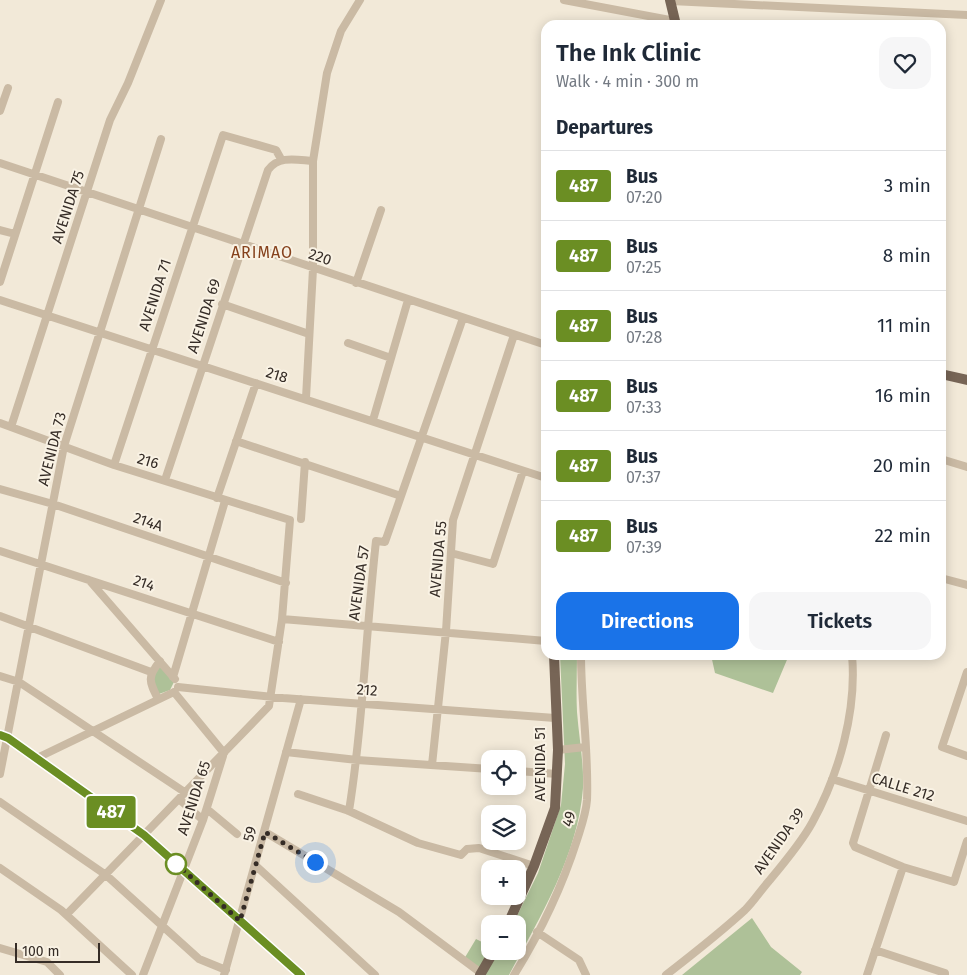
<!DOCTYPE html>
<meta charset="utf-8">
<style>
body{margin:0;font-family:"Fira Sans",sans-serif;background:#f6f6f7;color:#1f2937;height:100vh;display:flex;flex-direction:column;font-size:19px;white-space:nowrap}
*{box-sizing:border-box;margin:0}
p{font-size:16px;color:#747a83}
.icon{flex:none;width:28px;height:28px;fill:none;stroke:currentColor;stroke-width:2;stroke-linecap:round;stroke-linejoin:round}
.map{position:relative;flex:1;overflow:hidden}
.sheet{position:absolute;left:541px;top:20px;width:405px;height:640px;display:flex;flex-direction:column;background:#fff;border-radius:15px;box-shadow:0 2px 12px #0003}
.sheet>*{flex:none}
.badge{padding:0 10px;border-radius:4px;font-size:18px;line-height:32px}
.controls{position:absolute;left:481px;top:750px;display:grid;gap:10px}
.controls a{display:grid;place-items:center;width:45px;height:45px;border-radius:10px;background:#fff;box-shadow:0 2px 12px #0003;font-size:25px}
.scale{position:absolute;left:15px;bottom:12px;width:85px;box-sizing:border-box;padding-left:5px;border:2px solid #352c26;border-top:0;font-size:14px;line-height:18px;white-space:nowrap;color:#352c26;-webkit-text-stroke:4px #f9f2e4;paint-order:stroke}
.you{position:absolute;width:25px;height:25px;margin:-12px;border:4px solid #fff;border-radius:50%;background:#1a73e8;box-shadow:0 0 0 8px #1a73e833}
.map>.badge{position:absolute;translate:-50% -50%;box-shadow:0 0 0 2px #fff}
h2{padding:0 15px;font-size:19px;line-height:45px}
.round{display:grid;place-items:center;flex:none;width:52px;height:52px;border-radius:15px;background:#f6f6f7}
.head{display:flex;align-items:center;justify-content:space-between;height:85px;padding:0 15px}
h1{font-size:24px;font-weight:600;line-height:38px}
.cta{display:flex;gap:10px;margin-top:auto;padding:10px 15px}
.cta a{flex:1;height:58px;border-radius:15px;background:#1a73e8;color:#fff;font-size:20px;font-weight:600;line-height:58px;text-align:center}
.cta a+a{background:#f6f6f7;color:#1f2937}
ul{padding:0;list-style:none}
li{display:flex;align-items:center;gap:15px;height:70px;padding:0 15px;border-top:1px solid #e0e1e3}
li div{flex:1}
li b{display:block;font-size:19px}
li em{font-style:normal}
li .badge{min-width:55px;font-weight:700;text-align:center}
.map>svg:first-child{display:block}
.green{fill:#aec198}
.lines{fill:none;stroke-linecap:round;stroke-linejoin:round}
.minor{stroke:#cabaa4;stroke-width:8}
.major{stroke:#776556;stroke-width:10}
.line-casing{stroke:#fff;stroke-width:11}
.line{stroke:#6b8e23;stroke-width:8}
.walk{stroke:#352c26;stroke-width:5;stroke-dasharray:0 9}
.stop-dot{fill:#fff;stroke:#6b8e23;stroke-width:2.5}
.labels{text-anchor:middle;stroke-width:4;stroke-linejoin:round;paint-order:stroke}
.street-label{font-size:15px;fill:#352c26;stroke:#f9f2e4}
.neighbourhood-label{font-size:16px;letter-spacing:1px;fill:#86421d;stroke:#f9f2e4}
</style>
<div class="map">
<svg width="967" height="975" viewBox="0 0 967 975">
<rect width="100%" height="100%" fill="#f2e9d8"/>
<!-- green -->
<path class="green" d="M 560,655 L 577,655 C 577,674 576,693 577,712 C 579,738 584,763 583,788 C 578,855 540,917 509,975 L 484,975 L 498,951 L 518,951 L 518,924 L 513,924 L 538,873 L 561,805 L 565,764 Z
M 711,655 L 789,655 L 773,693 L 715,673 Z
M 160,666 L 174,682 L 170,690 L 159,694 C 152,683 151,676 160,666 Z
M 752,918 L 771,947 L 802,972 L 800,975 L 682,975 Z
M 476,939 L 490,946 L 490,951 L 479,969 L 464,959 Z"/>
<g class="lines">
<!-- minor -->
<path class="minor" d="M 564,0 L 675,21
M 671,1 L 967,15
M 0,111 L 8,88
M 0,163 L 546,345
M 0,230 L 15,234
M 0,282 L 58,102
M 356,283 L 381,210
M 0,300 L 546,478
M 222,304 L 309,334
M 348,343 L 391,358
M 306,398 L 313,269 L 313,161 L 327,73 L 341,31 L 360,0
M 373,420 L 408,300
M 0,423 L 114,465 L 290,520 L 282,619 L 269,706 L 67,914
M 11,427 L 110,120 L 128,83 L 161,0
M 236,441 L 401,496
M 941,459 L 967,467
M 114,465 L 223,135 L 276,150 L 281,159
M 165,480 L 268,170 C 279,155 297,160 313,161
M 0,489 L 53,504 L 286,583
M 217,498 L 256,383
M 301,519 L 305,462
M 0,551 L 279,642
M 451,553 L 493,564 L 523,471
M 941,578 L 967,585
M 89,580 L 175,679
M 0,616 L 151,672
M 282,619 L 546,641
M 967,672 L 942,747 L 967,756
M 0,676 L 19,682 L 186,793
M 173,677 L 225,501
M 178,687 L 283,698 L 555,718
M 174,692 L 224,753
M 158,699 C 149,681 147,677 160,661
M 0,735 L 8,738 L 145,835 L 301,975
M 886,735 L 853,843 L 855,847 L 903,867 L 954,882 L 967,841
M 558,750 L 585,747
M 286,752 L 357,760 L 490,769
M 37,758 L 174,692
M 432,765 L 446,631 L 453,520 L 514,335
M 518,771 L 557,774
M 0,774 L 64,446 L 161,139
M 832,779 L 967,821
M 298,794 L 349,811 L 418,843 L 461,855 L 467,849 L 479,848 L 534,866
M 180,800 L 203,820
M 0,802 L 106,875 L 199,959 L 226,970
M 207,809 L 237,834
M 349,811 C 363,722 366,631 376,541 L 385,542 L 463,318
M 265,832 L 399,912 L 481,973
M 256,866 L 375,975
M 0,868 L 61,910 L 132,975
M 537,932 L 579,960 L 586,975
M 0,948 L 47,962 L 60,975
M 875,950 L 945,973 L 945,975
M 143,975 L 203,820 L 223,756
M 224,975 L 301,699
M 514,975 C 540,933 562,887 577,840 C 581,827 586,814 587,800 C 589,752 581,703 581,655
M 666,975 C 693,954 720,933 745,910 C 754,901 761,890 769,881 C 784,863 801,843 812,823 C 839,774 857,711 852,655
M 867,975 L 903,867"/>
<!-- major -->
<path class="major" d="M 670,0 L 676,25
M 941,374 L 967,380
M 508,924 L 534,866 L 555,808 L 558,750 L 554,655
M 480,975 L 494,951"/>
</g>
<g class="lines">
<defs>
<path id="line" d="M 0,735 L 8,738 L 144,835 L 301,975"/>
</defs>
<!-- line casing -->
<use href="#line" class="line-casing"/>
<!-- line -->
<use href="#line" class="line"/>
<!-- walk -->
<path class="walk" d="M 176,864 L 170,858 L 240,921 L 265,832 L 315,862"/>
</g>
<!-- markers -->
<circle class="stop-dot" cx="176" cy="864" r="10"/>
<g class="labels">
<!-- street labels -->
<g class="street-label">
<text transform="translate(68 207) rotate(-72)" y="5">AVENIDA 75</text>
<text transform="translate(320 257) rotate(19)" y="5">220</text>
<text transform="translate(155 295) rotate(-72)" y="5">AVENIDA 71</text>
<text transform="translate(204 316) rotate(-72)" y="5">AVENIDA 69</text>
<text transform="translate(277 375) rotate(17)" y="5">218</text>
<text transform="translate(52 449) rotate(-76)" y="5">AVENIDA 73</text>
<text transform="translate(148 461) rotate(17)" y="5">216</text>
<text transform="translate(148 522) rotate(19)" y="5">214A</text>
<text transform="translate(438 559) rotate(-85)" y="5">AVENIDA 55</text>
<text transform="translate(144 583) rotate(19)" y="5">214</text>
<text transform="translate(359 583) rotate(-82)" y="5">AVENIDA 57</text>
<text transform="translate(367 690) rotate(4)" y="5">212</text>
<text transform="translate(540 764) rotate(-90)" y="5">AVENIDA 51</text>
<text transform="translate(903 787) rotate(17)" y="5">CALLE 212</text>
<text transform="translate(194 798) rotate(-72)" y="5">AVENIDA 65</text>
<text transform="translate(569 819) rotate(-75)" y="5">49</text>
<text transform="translate(250 834) rotate(-75)" y="5">59</text>
<text transform="translate(779 841) rotate(-55)" y="5">AVENIDA 39</text>
</g>
<!-- neighbourhood labels -->
<g class="neighbourhood-label">
<text x="262" y="258">ARIMAO</text>
</g>
</g>
</svg>
<div class="controls">
<a><svg class="icon" aria-label="locate" viewBox="0 0 24 24"><circle cx="12" cy="12" r="6"/><path d="M12 2v4M12 18v4M2 12h4M18 12h4"/></svg></a>
<a><svg class="icon" aria-label="layers" viewBox="0 0 24 24"><path d="M12 4l9 5-9 5-9-5zM3 14l9 5 9-5"/></svg></a>
<a>+</a>
<a>−</a>
</div>
<div class="scale">100 m</div>
<div class="you" style="left:315px;top:862px"></div>
<b class="badge" style="left:111px;top:812px;background:#6b8e23;color:#fff">487</b>
<section class="sheet">
<div class="head"><div><h1>The Ink Clinic</h1><p>Walk · 4 min · 300 m</p></div><a class="round"><svg class="icon" aria-label="heart" viewBox="0 0 24 24"><path d="M12 20l-8-8c-3-5 5-10 8-4 3-6 11-1 8 4z"/></svg></a></div>
<h2>Departures</h2>
<ul>
<li><span class="badge" style="background:#6b8e23;color:#fff">487</span><div><b>Bus</b><p>07:20</p></div><em>3 min</em></li>
<li><span class="badge" style="background:#6b8e23;color:#fff">487</span><div><b>Bus</b><p>07:25</p></div><em>8 min</em></li>
<li><span class="badge" style="background:#6b8e23;color:#fff">487</span><div><b>Bus</b><p>07:28</p></div><em>11 min</em></li>
<li><span class="badge" style="background:#6b8e23;color:#fff">487</span><div><b>Bus</b><p>07:33</p></div><em>16 min</em></li>
<li><span class="badge" style="background:#6b8e23;color:#fff">487</span><div><b>Bus</b><p>07:37</p></div><em>20 min</em></li>
<li><span class="badge" style="background:#6b8e23;color:#fff">487</span><div><b>Bus</b><p>07:39</p></div><em>22 min</em></li>
</ul>
<div class="cta"><a>Directions</a><a>Tickets</a></div>
</section>
</div>
